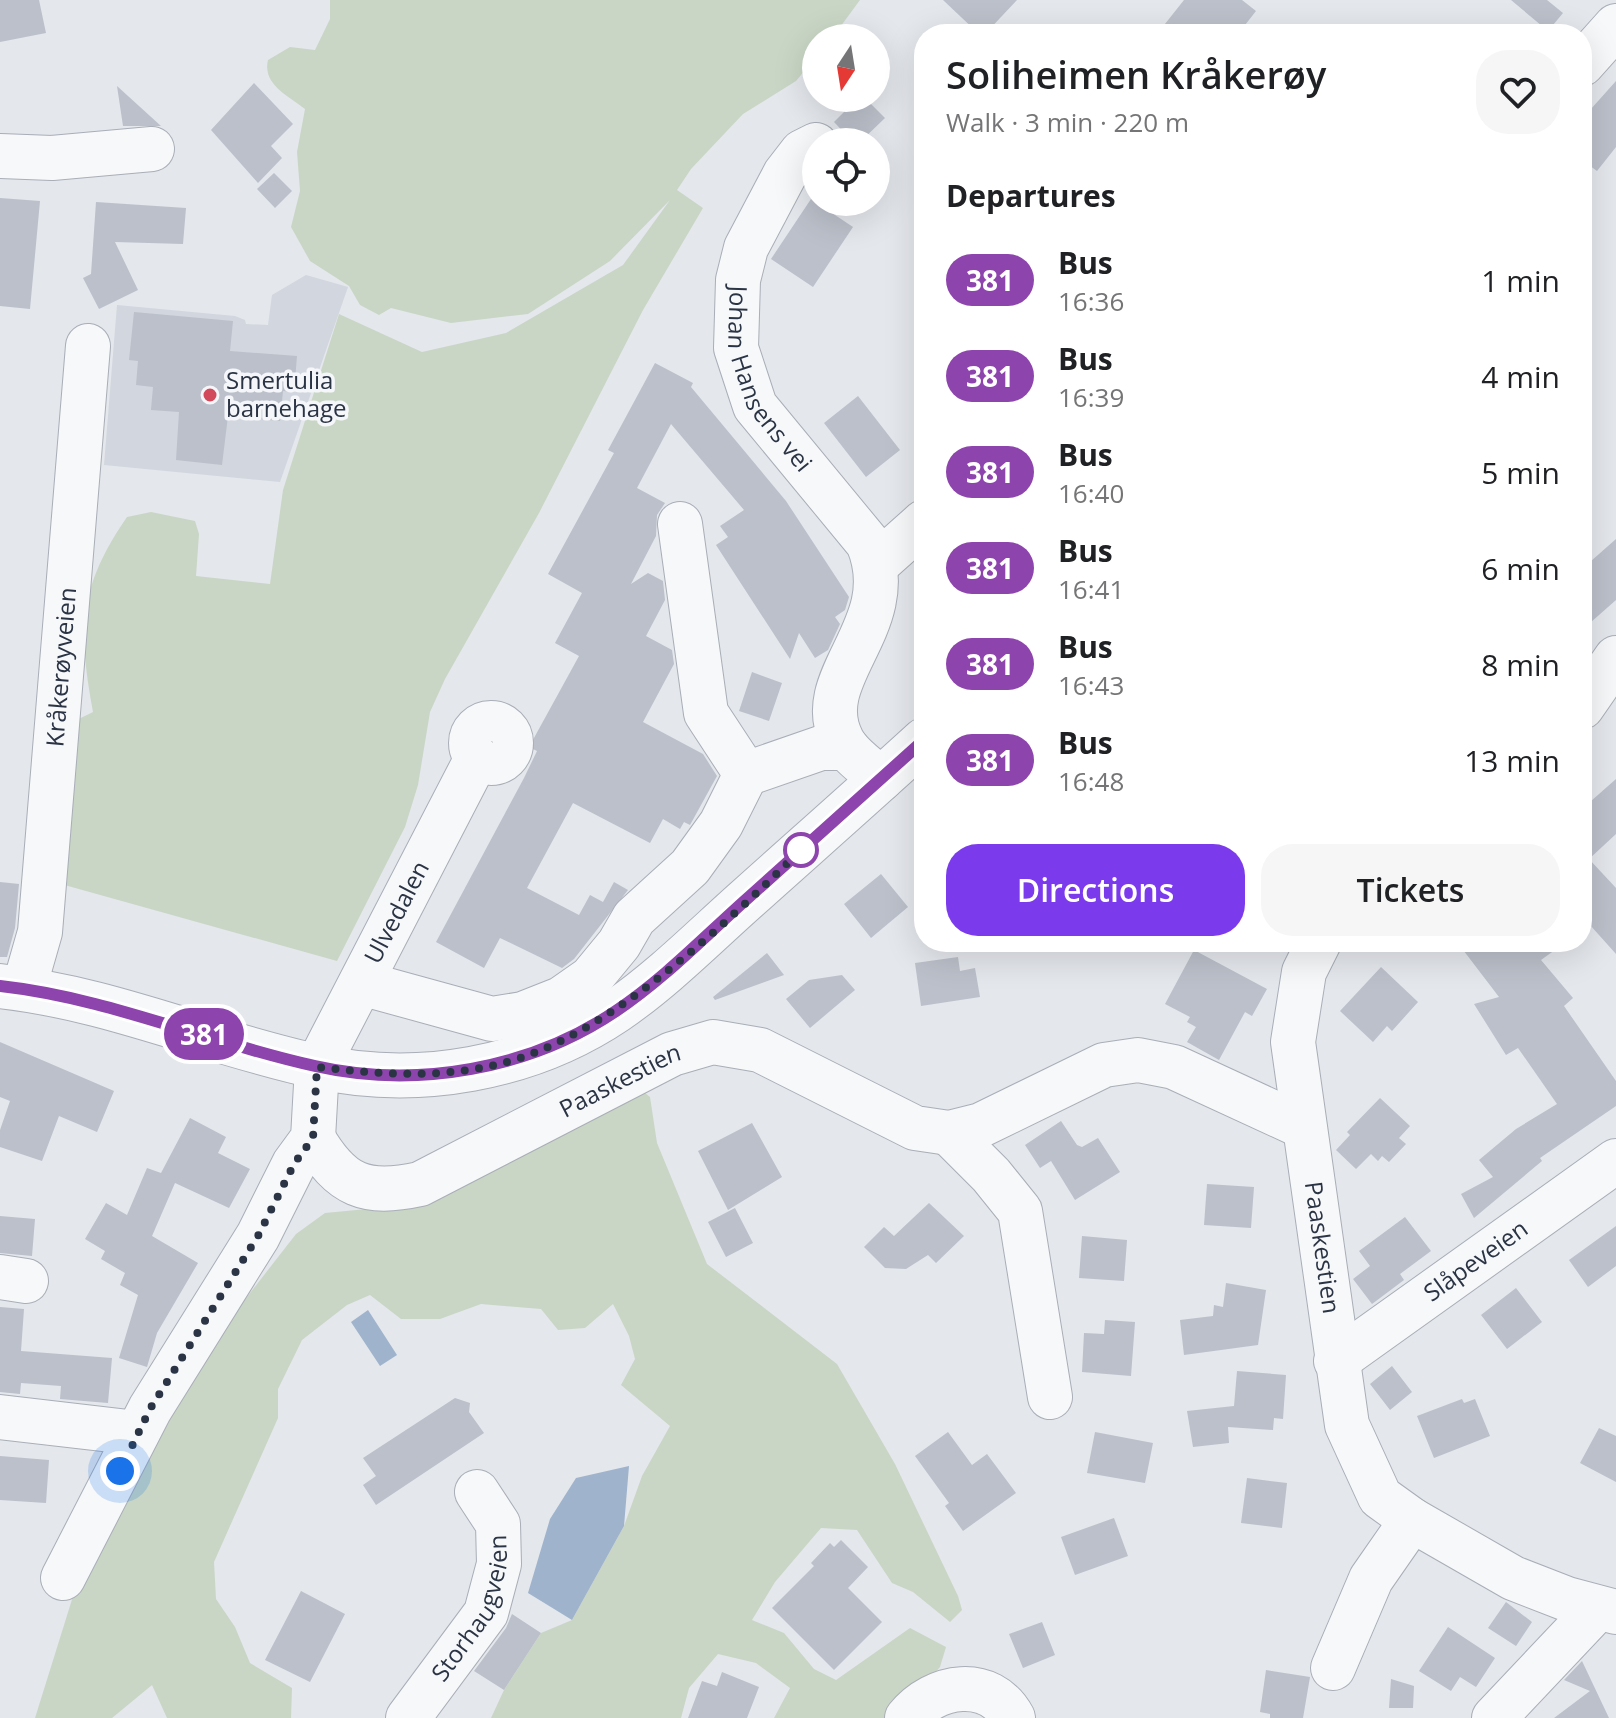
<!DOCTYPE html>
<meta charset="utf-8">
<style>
body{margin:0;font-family:"Open Sans",sans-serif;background:#f6f6f6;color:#202124;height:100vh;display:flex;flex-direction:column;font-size:30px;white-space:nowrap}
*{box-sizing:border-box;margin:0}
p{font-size:26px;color:#757577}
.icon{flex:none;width:44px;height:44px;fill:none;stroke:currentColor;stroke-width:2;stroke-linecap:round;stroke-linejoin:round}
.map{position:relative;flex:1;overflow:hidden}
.panel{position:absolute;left:914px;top:24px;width:678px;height:928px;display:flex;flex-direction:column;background:#fff;border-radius:32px;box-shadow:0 8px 32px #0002}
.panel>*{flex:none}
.badge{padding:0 16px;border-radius:26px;font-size:28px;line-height:52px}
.needle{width:52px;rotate:192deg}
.buttons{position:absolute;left:802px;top:24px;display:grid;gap:16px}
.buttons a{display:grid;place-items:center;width:88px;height:88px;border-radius:50%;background:#fff;box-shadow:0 8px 32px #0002;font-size:40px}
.you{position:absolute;width:40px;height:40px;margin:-20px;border:6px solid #fff;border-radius:50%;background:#1a73e8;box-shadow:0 0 0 12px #1a73e833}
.map>.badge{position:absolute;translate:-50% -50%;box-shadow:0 0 0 4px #fff}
h2{padding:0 32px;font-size:30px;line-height:72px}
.round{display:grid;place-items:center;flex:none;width:84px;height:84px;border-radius:32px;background:#f6f6f6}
.head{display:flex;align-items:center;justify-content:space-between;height:136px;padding:0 32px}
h1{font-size:38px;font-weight:600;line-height:60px}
.primary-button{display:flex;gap:16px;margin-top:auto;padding:16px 32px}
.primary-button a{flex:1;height:92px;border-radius:32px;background:#7c3aed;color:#fff;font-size:32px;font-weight:600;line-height:92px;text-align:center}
.primary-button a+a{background:#f6f6f6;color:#202124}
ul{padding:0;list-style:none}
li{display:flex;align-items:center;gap:24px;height:96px;padding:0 32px}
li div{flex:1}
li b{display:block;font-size:30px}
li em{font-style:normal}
li .badge{min-width:88px;font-weight:700;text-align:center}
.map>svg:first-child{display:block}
.built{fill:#d2d6de}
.green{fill:#c9d6c5}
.water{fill:#9fb4cc}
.building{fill:#bbc0ca}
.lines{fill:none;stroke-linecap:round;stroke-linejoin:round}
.minor-casing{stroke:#a9aeb7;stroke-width:46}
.minor{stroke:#f7f8fa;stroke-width:44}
.line-casing{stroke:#fff;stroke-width:18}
.line{stroke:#8e44ad;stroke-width:12}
.walk{stroke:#2b3445;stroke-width:8;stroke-dasharray:0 14.4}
.poi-dot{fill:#d1495b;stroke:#f4f6f9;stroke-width:3}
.stop-dot{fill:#fff;stroke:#8e44ad;stroke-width:4}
.labels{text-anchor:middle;stroke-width:7;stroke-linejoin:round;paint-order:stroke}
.street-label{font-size:24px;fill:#2b3445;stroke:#f4f6f9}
.poi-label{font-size:24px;fill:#2b3445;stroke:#f4f6f9;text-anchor:start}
</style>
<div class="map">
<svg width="1616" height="1718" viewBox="0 0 1616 1718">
<rect width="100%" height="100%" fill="#e4e7ec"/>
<!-- built -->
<path class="built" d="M 306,275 L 348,287 L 280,482 L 104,465 L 117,305 L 235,316 L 245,320 L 246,324 L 268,325 L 272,295 Z"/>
<!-- green -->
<path class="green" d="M 330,0 L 860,0 L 832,38 L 816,38 L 816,57 L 796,81 L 743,114 L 691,169 L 677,190 L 703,208 L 643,310 L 539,513 L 445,679 L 430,712 L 418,785 L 405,827 L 337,961 L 43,879 L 56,730 L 93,712 C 78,630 78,588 127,517 L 151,512 L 195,521 L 199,534 L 196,576 L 270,584 L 283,490 L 339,314 L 422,352 L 506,333 L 623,265 L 670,200 L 610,261 L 528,314 L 451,323 L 391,308 L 379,315 L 360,305 L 349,286 L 310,261 L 291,227 L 300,191 L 297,152 L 305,109 C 288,96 262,84 268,60 L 290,47 L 315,50 L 330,19 Z
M 639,1088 L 650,1097 L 657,1143 L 707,1264 L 837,1364 L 895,1464 L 958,1596 L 962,1610 L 950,1622 L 913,1592 L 892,1583 L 857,1530 L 821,1528 L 775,1582 L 752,1620 L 784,1633 L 814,1669 L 836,1680 L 910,1628 L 946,1647 L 940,1667 L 895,1718 L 774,1718 L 790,1688 L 756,1663 L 718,1654 L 689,1688 L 681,1718 L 491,1718 L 504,1690 L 541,1633 L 572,1620 L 624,1526 L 642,1476 L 670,1426 L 621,1385 L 635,1359 L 629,1336 L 613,1304 L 585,1328 L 558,1330 L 541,1309 L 481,1304 L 440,1319 L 401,1319 L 370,1295 L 347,1305 L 302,1340 L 278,1389 L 278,1418 L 214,1562 L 216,1599 L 235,1627 L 250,1663 L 292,1688 L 291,1718 L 167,1718 L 152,1685 L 112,1718 L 35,1718 L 79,1577 L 215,1338 L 296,1234 L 325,1213 L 367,1209 Z"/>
<!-- water -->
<path class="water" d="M 368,1310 L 397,1355 L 380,1366 L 351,1322 Z
M 629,1466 L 624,1526 L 572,1620 L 528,1593 L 550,1519 L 576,1478 Z"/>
<!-- building -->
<path class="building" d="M 0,0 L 39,0 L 46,33 L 0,42 Z
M 943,0 L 1017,0 L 985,34 L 979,34 Z
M 1184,0 L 1242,0 L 1256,11 L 1238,34 L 1157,34 Z
M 1511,0 L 1547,0 L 1563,13 L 1548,31 Z
M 1616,81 L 1616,147 L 1597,171 L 1582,160 L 1582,119 Z
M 254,83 L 293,124 L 271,146 L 282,158 L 258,183 L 211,130 Z
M 117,86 L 161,126 L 123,126 Z
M 858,98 L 865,98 L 885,118 L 860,142 L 853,142 L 834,122 Z
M 274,173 L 292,191 L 275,208 L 257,189 Z
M 0,198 L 40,201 L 30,309 L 0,306 Z
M 811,199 L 853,227 L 813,287 L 771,259 Z
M 96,202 L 186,208 L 183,244 L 115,242 L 138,290 L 99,309 L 83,278 L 91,274 Z
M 134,312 L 233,321 L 230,351 L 297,356 L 294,392 L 283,391 L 280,421 L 228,416 L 222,465 L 176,460 L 179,412 L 151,410 L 153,387 L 136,385 L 138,361 L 129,360 Z
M 655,363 L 693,383 L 691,387 L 786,501 L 849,597 L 845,610 L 835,617 L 840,624 L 828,650 L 815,658 L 799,633 L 790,659 L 716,545 L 728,537 L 720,526 L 744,510 L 671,424 L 637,488 L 665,503 L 657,515 L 656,536 L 631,584 L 648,573 L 663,581 L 665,600 L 646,636 L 672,650 L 674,664 L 643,722 L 703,754 L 717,776 L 690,825 L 684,822 L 680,829 L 663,819 L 650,843 L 573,803 L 527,888 L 579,915 L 590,895 L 603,902 L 614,882 L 628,890 L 574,959 L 562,968 L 500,938 L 484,968 L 436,942 L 524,778 L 537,751 L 529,747 L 579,656 L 555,643 L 582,593 L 548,574 L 614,453 L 608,450 Z
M 858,396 L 900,450 L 866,477 L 824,423 Z
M 1616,539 L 1616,600 L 1582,630 L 1582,569 Z
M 752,672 L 782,683 L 769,721 L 739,711 Z
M 1616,779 L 1616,834 L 1589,859 L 1616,888 L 1616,954 L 1582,916 L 1582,809 Z
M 881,874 L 908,907 L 871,938 L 844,904 Z
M 0,882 L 19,884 L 15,928 L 7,957 L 0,957 Z
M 1457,942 L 1566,942 L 1541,960 L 1573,998 L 1564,1006 L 1616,1081 L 1616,1106 L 1540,1158 L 1542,1161 L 1474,1218 L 1461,1194 L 1493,1177 L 1479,1160 L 1516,1129 L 1557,1104 L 1518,1048 L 1506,1055 L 1474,1004 L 1499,997 Z
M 1194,950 L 1267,989 L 1252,1016 L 1245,1012 L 1219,1060 L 1187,1042 L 1196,1027 L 1187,1022 L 1190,1017 L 1165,1004 Z
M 767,953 L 784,975 L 715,1000 L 713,997 Z
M 958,957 L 960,971 L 975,968 L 980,997 L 921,1006 L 915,963 Z
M 1381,967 L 1418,1002 L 1392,1031 L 1387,1026 L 1373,1042 L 1340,1011 Z
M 842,975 L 855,990 L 810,1028 L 786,999 L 809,980 Z
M 0,1042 L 114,1091 L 97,1132 L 59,1116 L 42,1161 L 0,1147 L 0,1130 L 10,1101 L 0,1097 Z
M 1380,1098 L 1410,1126 L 1399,1138 L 1406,1144 L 1389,1162 L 1382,1156 L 1378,1161 L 1371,1154 L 1356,1169 L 1336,1150 L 1350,1135 L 1347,1132 Z
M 190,1118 L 226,1137 L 218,1153 L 250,1169 L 229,1208 L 175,1183 L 152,1236 L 198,1263 L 157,1333 L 147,1367 L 119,1358 L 138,1295 L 120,1285 L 125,1273 L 101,1259 L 105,1251 L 85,1239 L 106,1203 L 127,1215 L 147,1168 L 161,1173 Z
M 1061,1121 L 1077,1145 L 1082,1147 L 1098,1138 L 1120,1172 L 1075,1200 L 1051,1161 L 1040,1168 L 1025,1145 Z
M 752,1123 L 782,1177 L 728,1210 L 698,1151 Z
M 1207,1184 L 1254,1187 L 1251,1228 L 1204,1225 Z
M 929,1203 L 964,1236 L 936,1263 L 928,1255 L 906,1269 L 885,1268 L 864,1247 L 884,1227 L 894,1236 Z
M 735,1208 L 753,1243 L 726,1257 L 708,1222 Z
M 0,1216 L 35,1219 L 32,1256 L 0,1253 Z
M 1405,1217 L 1431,1251 L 1400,1274 L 1404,1280 L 1372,1304 L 1353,1279 L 1370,1266 L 1359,1251 Z
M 1616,1226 L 1616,1266 L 1588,1287 L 1569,1260 Z
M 1082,1236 L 1127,1240 L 1124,1281 L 1079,1278 Z
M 1226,1283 L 1266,1290 L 1258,1345 L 1184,1355 L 1180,1320 L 1213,1316 L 1214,1305 L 1223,1307 Z
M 1516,1288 L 1542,1322 L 1507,1349 L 1481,1315 Z
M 0,1307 L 24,1309 L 21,1351 L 112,1358 L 108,1403 L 60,1399 L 61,1386 L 21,1383 L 20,1394 L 0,1392 Z
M 1105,1320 L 1135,1322 L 1131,1376 L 1082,1372 L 1084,1333 L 1104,1334 Z
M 1392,1366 L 1412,1392 L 1390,1410 L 1370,1384 Z
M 1237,1371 L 1286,1375 L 1283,1419 L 1274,1418 L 1273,1430 L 1228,1427 L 1229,1443 L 1193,1447 L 1187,1411 L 1234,1406 Z
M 455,1398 L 470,1403 L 469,1412 L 484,1433 L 376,1505 L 363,1485 L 376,1476 L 363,1458 Z
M 1462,1399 L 1464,1403 L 1475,1399 L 1490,1436 L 1434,1458 L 1417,1416 Z
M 1599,1428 L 1616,1436 L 1616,1482 L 1580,1463 Z
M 948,1432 L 972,1465 L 987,1454 L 1016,1493 L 963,1531 L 945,1506 L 949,1503 L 915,1456 Z
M 1095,1432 L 1153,1443 L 1145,1483 L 1087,1473 Z
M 0,1456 L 49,1460 L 46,1503 L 0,1500 Z
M 1247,1478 L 1287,1483 L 1282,1528 L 1241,1523 Z
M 1114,1518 L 1128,1556 L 1075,1575 L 1061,1537 Z
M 841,1540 L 868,1567 L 848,1588 L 882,1622 L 834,1670 L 772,1608 L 814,1566 L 811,1563 L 830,1543 L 834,1547 Z
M 301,1591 L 345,1614 L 310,1682 L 265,1660 Z
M 1506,1602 L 1532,1622 L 1516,1646 L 1488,1628 Z
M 512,1614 L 541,1633 L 504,1690 L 474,1671 L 506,1628 Z
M 1042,1622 L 1055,1655 L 1023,1668 L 1009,1634 Z
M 1448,1627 L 1495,1658 L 1476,1687 L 1460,1677 L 1451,1691 L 1419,1671 Z
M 1582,1661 L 1609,1718 L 1554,1718 L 1590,1691 L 1564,1680 Z
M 1266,1670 L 1310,1677 L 1303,1718 L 1270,1718 L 1270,1714 L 1260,1712 Z
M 722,1672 L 759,1687 L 747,1718 L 688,1718 L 702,1681 L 717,1686 Z
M 1391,1679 L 1414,1686 L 1413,1708 L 1389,1708 Z"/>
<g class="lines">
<defs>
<g id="minor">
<path d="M 1582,64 L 1616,26"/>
<path id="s1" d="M 816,145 L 802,152 L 785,174 L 746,248 L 738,280 L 736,348 L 755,406 L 868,543 C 903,627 809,676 842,740 C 849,755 869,768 881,779"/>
<path d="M 0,156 L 52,158 L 152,149"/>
<path d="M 877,564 L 924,522"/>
<path d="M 1582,707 L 1616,658"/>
<circle cx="491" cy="743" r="20"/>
<path d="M 746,774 L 821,748 L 847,748"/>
<path id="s2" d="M 1319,942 L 1304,972 L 1293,1042 L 1347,1425 L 1380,1497 L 1412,1520 L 1513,1578 L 1567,1599 L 1616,1612"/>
<path d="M 361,983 L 492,1019 L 523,1014 L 561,999 L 591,978 L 619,944 L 634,918 L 690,867 L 721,824 L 746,774 L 706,713 L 680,524"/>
<path d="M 0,986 C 109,998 209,1043 315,1066 C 417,1089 530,1069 616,1011 C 664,978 706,935 749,897 C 807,845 866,793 924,740"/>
<path id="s3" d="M 24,988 L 40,932 L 88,346"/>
<path d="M 949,1133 L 991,1175 L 1020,1211 L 1050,1397"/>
<path id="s4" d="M 313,1138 C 341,1186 365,1196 420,1184 L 672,1054 L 713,1042 L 760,1050 L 915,1128 L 949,1133 L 981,1125 L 1104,1065 L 1138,1060 L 1174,1067 L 1302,1126"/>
<path d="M 0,1277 L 26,1281"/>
<path id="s5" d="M 1336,1361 L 1616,1161"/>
<path d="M 0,1417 L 137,1433"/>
<path id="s6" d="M 63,1578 L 150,1409 L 258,1236 L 294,1164 L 313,1138 L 317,1067 L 477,758"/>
<path d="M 1333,1668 L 1371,1579 L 1412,1520"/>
<path id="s7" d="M 408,1718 L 486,1613 L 499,1564 L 498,1524 L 477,1492"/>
<path d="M 907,1718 C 934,1684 990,1675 1013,1718"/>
<path d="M 1494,1718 L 1598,1608"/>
</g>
</defs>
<!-- minor casing -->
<use href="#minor" class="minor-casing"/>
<!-- minor -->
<use href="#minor" class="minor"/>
</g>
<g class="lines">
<defs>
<path id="line" d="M 0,986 C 109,998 209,1043 315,1066 C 417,1089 530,1069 616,1011 C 664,979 706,935 749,897 C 807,845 866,792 924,740"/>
</defs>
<!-- line casing -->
<use href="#line" class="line-casing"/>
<!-- line -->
<use href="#line" class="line"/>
<!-- walk -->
<path class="walk" d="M 120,1471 L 150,1409 L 258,1236 L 294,1164 L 313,1138 L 317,1067 C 378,1074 439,1079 499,1064 C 607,1038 722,927 801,850"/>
</g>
<!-- markers -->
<circle class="poi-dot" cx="210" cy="395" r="8"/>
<circle class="stop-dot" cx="801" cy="850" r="16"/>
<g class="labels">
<!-- street labels -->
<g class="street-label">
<text dy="8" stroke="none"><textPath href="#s1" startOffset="268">Johan Hansens vei</textPath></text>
<text dy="8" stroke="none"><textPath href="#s3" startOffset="324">Kråkerøyveien</textPath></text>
<text dy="8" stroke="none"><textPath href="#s6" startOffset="752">Ulvedalen</textPath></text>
<text dy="8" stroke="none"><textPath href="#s4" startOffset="354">Paaskestien</textPath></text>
<text dy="8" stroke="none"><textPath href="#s2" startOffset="312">Paaskestien</textPath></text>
<text dy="8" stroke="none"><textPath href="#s5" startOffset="172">Slåpeveien</textPath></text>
<text dy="8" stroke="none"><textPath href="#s7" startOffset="130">Storhaugveien</textPath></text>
</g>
<!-- poi labels -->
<g class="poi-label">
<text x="226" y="389">Smertulia<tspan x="226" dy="28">barnehage</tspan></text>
</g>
</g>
</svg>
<div class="buttons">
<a><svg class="needle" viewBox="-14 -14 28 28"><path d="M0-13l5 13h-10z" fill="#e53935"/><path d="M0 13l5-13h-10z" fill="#757577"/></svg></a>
<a><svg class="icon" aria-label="locate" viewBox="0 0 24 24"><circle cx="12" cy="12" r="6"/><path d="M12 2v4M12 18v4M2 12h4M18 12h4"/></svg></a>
</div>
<div class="you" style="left:120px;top:1471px"></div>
<b class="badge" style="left:204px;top:1034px;background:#8e44ad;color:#fff">381</b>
<section class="panel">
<div class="head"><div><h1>Soliheimen Kråkerøy</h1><p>Walk · 3 min · 220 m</p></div><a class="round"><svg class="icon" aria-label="heart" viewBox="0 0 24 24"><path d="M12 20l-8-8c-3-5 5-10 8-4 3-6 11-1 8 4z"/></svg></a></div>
<h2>Departures</h2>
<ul>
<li><span class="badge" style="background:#8e44ad;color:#fff">381</span><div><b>Bus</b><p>16:36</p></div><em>1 min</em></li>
<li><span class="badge" style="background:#8e44ad;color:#fff">381</span><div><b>Bus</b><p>16:39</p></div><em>4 min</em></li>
<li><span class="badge" style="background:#8e44ad;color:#fff">381</span><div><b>Bus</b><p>16:40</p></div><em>5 min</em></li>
<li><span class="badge" style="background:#8e44ad;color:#fff">381</span><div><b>Bus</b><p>16:41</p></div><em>6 min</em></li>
<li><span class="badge" style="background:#8e44ad;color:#fff">381</span><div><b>Bus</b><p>16:43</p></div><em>8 min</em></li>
<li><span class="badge" style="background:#8e44ad;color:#fff">381</span><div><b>Bus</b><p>16:48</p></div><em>13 min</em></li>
</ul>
<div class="primary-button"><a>Directions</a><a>Tickets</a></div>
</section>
</div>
